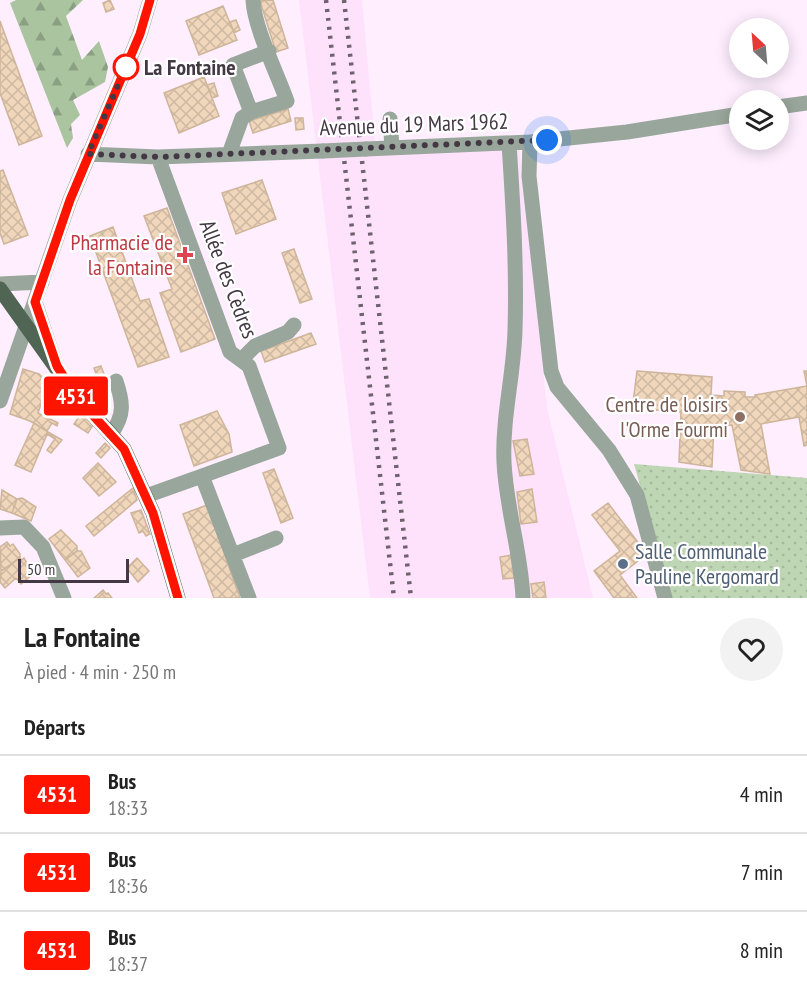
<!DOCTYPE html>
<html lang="fr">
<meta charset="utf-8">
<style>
body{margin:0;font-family:"PT Sans Narrow",sans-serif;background:#f2f2f2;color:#222;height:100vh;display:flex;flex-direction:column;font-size:22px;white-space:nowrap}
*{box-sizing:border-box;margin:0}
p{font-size:20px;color:#767676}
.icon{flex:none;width:33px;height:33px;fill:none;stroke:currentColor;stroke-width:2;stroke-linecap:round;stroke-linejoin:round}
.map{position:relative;height:598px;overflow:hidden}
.panel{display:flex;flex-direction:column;background:#fff;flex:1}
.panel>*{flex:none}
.badge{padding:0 12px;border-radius:4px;font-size:21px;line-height:39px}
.needle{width:39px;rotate:334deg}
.buttons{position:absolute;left:729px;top:18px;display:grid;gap:12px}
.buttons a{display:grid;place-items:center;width:60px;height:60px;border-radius:50%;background:#fff;box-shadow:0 3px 15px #0003;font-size:30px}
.scale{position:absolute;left:18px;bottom:15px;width:111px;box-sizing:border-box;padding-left:6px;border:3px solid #433843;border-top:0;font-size:16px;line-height:21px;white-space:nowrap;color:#433843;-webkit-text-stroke:4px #fff;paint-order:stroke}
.you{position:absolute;width:30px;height:30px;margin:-15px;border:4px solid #fff;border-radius:50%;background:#1a73e8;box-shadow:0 0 0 9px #1a73e833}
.map>.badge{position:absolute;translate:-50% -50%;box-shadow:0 0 0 3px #fff}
h2{padding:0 24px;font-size:22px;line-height:54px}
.round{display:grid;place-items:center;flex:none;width:63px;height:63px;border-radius:32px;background:#f2f2f2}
.summary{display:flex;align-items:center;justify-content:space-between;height:102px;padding:0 24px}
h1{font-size:28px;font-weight:800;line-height:45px}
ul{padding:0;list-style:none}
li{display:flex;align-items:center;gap:18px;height:78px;padding:0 24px;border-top:2px solid #e0e0e0}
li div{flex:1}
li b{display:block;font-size:22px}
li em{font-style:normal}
li .badge{min-width:66px;font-weight:700;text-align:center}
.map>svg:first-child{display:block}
.built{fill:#fee2fc}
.grass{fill:url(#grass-dots)}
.forest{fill:url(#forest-firs)}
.building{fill:url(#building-cross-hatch);stroke:#ceb59a;stroke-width:1.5}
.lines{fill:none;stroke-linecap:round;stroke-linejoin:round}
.minor{stroke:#99a69b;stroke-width:15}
.major{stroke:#506553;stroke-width:15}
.rail{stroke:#6e626e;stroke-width:4.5;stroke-dasharray:3 6;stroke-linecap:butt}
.minor-bridge{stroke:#99a69b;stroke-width:15}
.line-casing{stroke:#fff;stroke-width:14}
.line{stroke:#ff1400;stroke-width:9}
.walk{stroke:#433843;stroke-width:6;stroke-dasharray:0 10.8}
.stop-dot{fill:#fff;stroke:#ff1400;stroke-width:3}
.health-dot{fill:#e0444e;stroke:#fff;stroke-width:2}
.education-dot{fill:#8d6e63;stroke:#fff;stroke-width:2}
.service-dot{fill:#5c6f8a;stroke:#fff;stroke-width:2}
.labels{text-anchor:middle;stroke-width:4.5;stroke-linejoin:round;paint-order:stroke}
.stop-label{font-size:22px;font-weight:bold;fill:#433843;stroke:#fff;text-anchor:start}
.street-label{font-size:22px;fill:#433843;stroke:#fff}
.health-label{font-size:22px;fill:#be3a42;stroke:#fff;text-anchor:end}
.education-label{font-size:22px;fill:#785e54;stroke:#fff;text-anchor:end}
.service-label{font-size:22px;fill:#4e5e75;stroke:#fff;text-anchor:start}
</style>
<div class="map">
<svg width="807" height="598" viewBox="0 0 807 598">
<defs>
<pattern id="grass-dots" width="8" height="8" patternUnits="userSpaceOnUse" patternTransform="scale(1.5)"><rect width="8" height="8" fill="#bed6b3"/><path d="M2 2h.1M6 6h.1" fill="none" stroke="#a4b89b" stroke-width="1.8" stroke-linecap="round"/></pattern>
<pattern id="forest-firs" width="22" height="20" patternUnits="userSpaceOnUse" patternTransform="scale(1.5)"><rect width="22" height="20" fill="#a9c49e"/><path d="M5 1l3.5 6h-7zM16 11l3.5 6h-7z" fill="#8ba082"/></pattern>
<pattern id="building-cross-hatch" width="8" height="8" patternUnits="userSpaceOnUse" patternTransform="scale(1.5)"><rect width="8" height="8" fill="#f0d6bb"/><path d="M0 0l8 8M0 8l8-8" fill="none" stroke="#cfb8a2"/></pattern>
</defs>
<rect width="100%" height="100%" fill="#feeefe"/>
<!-- built -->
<path class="built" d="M 299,0 L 362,0 L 376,154 L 519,146 L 547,408 L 593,598 L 370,598 Z"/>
<!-- grass -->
<path class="grass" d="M 634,464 L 807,478 L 807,598 L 672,598 Z"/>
<!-- forest -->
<path class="forest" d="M 16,0 L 83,0 L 66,16 L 82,60 L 99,41 L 108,67 L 105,82 L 73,100 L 80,115 L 71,124 L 73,138 L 67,148 L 10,3 Z"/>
<!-- building -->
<path class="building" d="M 110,0 L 114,9 L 106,12 L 103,3 Z
M 273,0 L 288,48 L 276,52 L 260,1 Z
M 223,6 L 237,40 L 199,55 L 186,21 Z
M 236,20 L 240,30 L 234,33 L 230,22 Z
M 0,21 L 42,136 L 19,145 L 0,93 Z
M 204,77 L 219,116 L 179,133 L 164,93 Z
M 214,83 L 218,96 L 212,98 L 207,85 Z
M 288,109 L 291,121 L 253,133 L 249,121 Z
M 295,118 L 303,118 L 304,129 L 296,130 Z
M 3,170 L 28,235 L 4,244 L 0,233 L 0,171 Z
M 262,180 L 276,219 L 236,234 L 222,193 Z
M 167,208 L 215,339 L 181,352 L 160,293 L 172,289 L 144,216 Z
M 113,227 L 140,301 L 149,299 L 169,357 L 138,367 L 90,236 Z
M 294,249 L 312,299 L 300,303 L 282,253 Z
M 311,333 L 316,344 L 265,362 L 261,351 Z
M 101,366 L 104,374 L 97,377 L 94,368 Z
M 23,369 L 39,374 L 48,383 L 38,413 L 58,423 L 57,426 L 52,423 L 47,431 L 30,421 L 10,414 Z
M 637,371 L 712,377 L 711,395 L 724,396 L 724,391 L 745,392 L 745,397 L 755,397 L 755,395 L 807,386 L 804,371 L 807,371 L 807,445 L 804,446 L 799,417 L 761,424 L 770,474 L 741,470 L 732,425 L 714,426 L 712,467 L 679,462 L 681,412 L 644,409 L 644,405 L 633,403 Z
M 217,411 L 229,434 L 232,452 L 194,466 L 180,425 Z
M 81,414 L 93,425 L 88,433 L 74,424 Z
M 34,423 L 48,432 L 31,472 L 15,465 Z
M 48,432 L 62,440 L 51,453 L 47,450 L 55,439 L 47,434 Z
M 527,439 L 534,474 L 520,476 L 513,441 Z
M 105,443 L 110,448 L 101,458 L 96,453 Z
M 98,463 L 116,482 L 99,496 L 83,478 Z
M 274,469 L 293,518 L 281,523 L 263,473 Z
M 133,488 L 137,500 L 94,536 L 86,526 Z
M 532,489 L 537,522 L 521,524 L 517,492 Z
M 2,490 L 17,499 L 12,513 L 0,509 Z
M 22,498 L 36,507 L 31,521 L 12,513 L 17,499 Z
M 608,503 L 647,554 L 620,575 L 637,598 L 614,598 L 594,571 L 620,551 L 592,515 Z
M 207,505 L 240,598 L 214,598 L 183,514 Z
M 141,510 L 150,534 L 146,536 L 143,531 L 139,533 L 131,513 Z
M 61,530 L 77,546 L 77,551 L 65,560 L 49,539 Z
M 7,542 L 10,546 L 13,544 L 20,554 L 20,558 L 1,571 L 0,547 Z
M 77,551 L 81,551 L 90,568 L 78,577 L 65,560 Z
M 511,555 L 514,578 L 503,579 L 500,557 Z
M 20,558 L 22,560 L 24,558 L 33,574 L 21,584 L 16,578 L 5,588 L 0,582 L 1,571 Z
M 137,558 L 149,571 L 138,582 L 127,568 Z
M 544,582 L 546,598 L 533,598 L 531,584 Z
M 103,590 L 106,594 L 108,593 L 112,598 L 94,598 Z"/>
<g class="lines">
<!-- minor -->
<path class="minor" d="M 253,0 C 254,27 277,73 287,101 L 251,112 L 233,65 L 269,51
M 778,107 L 807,103
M 390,119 L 392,147
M 530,142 L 529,176 L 551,371 L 557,387 L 609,450 L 637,495 L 665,598
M 509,143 C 513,205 517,268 515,330 C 514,374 502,418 504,462 C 506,508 521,552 523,598
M 366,149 L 530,142 L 627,132 L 740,114
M 88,154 L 158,157 L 323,151
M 229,154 L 242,118 L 251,112
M 158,157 L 230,352 L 249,366 L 279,448 L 202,476 L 249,598
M 0,284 L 42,282
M 35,302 L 56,365
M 241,360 L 255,346 L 288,332 L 294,325
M 0,401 L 70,200 L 140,34 L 150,0
M 111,434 C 125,415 123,402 116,381
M 146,496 L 202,476
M 0,528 L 24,527 L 43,547 L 64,598
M 233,555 L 276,538"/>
<!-- major -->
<path class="major" d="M 0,289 L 77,397 L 124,449 L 153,513 L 178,598"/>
<!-- rail -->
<path class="rail" d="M 326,0 L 394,598
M 344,0 L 411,598"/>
<!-- minor-bridge -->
<path class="minor-bridge" d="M 323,151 L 366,149"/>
</g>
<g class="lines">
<defs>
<path id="line" d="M 150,0 L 140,34 L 70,200 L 35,302 L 57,366 L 77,398 L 124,449 L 153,513 L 178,598"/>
</defs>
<!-- line casing -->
<use href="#line" class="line-casing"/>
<!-- line -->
<use href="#line" class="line"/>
<!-- walk -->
<path class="walk" d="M 126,67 L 88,154 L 158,157 L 547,140"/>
</g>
<!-- markers -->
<circle class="stop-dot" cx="126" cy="67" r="12"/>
<path class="health-dot" d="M182 246h6v6h6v6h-6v6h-6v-6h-6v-6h6z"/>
<circle class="education-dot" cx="740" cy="417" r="6"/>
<circle class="service-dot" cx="623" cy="564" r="6"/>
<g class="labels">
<!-- stop labels -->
<g class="stop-label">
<text x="144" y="75">La Fontaine</text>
</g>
<!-- street labels -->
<g class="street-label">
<text transform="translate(414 124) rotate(-2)" y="8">Avenue du 19 Mars 1962</text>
<text transform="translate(229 279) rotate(69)" y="8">Allée des Cèdres</text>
</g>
<!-- health labels -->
<g class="health-label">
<text x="173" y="250">Pharmacie de<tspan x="173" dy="25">la Fontaine</tspan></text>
</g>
<!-- education labels -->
<g class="education-label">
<text x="728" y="412">Centre de loisirs<tspan x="728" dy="25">l'Orme Fourmi</tspan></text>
</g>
<!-- service labels -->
<g class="service-label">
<text x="635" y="559">Salle Communale<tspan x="635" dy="25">Pauline Kergomard</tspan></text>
</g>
</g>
</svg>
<div class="buttons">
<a><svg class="needle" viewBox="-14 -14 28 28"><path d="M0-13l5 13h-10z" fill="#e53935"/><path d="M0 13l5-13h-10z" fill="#767676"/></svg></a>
<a><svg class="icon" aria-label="layers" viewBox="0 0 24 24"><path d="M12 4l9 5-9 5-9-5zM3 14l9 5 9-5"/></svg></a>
</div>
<div class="scale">50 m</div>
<div class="you" style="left:547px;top:140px"></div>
<b class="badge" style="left:76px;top:396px;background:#ff1400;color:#fff">4531</b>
</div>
<section class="panel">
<div class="summary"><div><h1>La Fontaine</h1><p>À pied · 4 min · 250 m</p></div><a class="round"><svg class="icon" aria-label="heart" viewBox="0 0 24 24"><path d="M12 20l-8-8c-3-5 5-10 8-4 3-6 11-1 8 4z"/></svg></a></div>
<h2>Départs</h2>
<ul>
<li><span class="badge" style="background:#ff1400;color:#fff">4531</span><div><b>Bus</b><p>18:33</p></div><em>4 min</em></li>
<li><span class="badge" style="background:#ff1400;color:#fff">4531</span><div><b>Bus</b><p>18:36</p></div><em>7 min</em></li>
<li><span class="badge" style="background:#ff1400;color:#fff">4531</span><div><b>Bus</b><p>18:37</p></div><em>8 min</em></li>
</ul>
</section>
